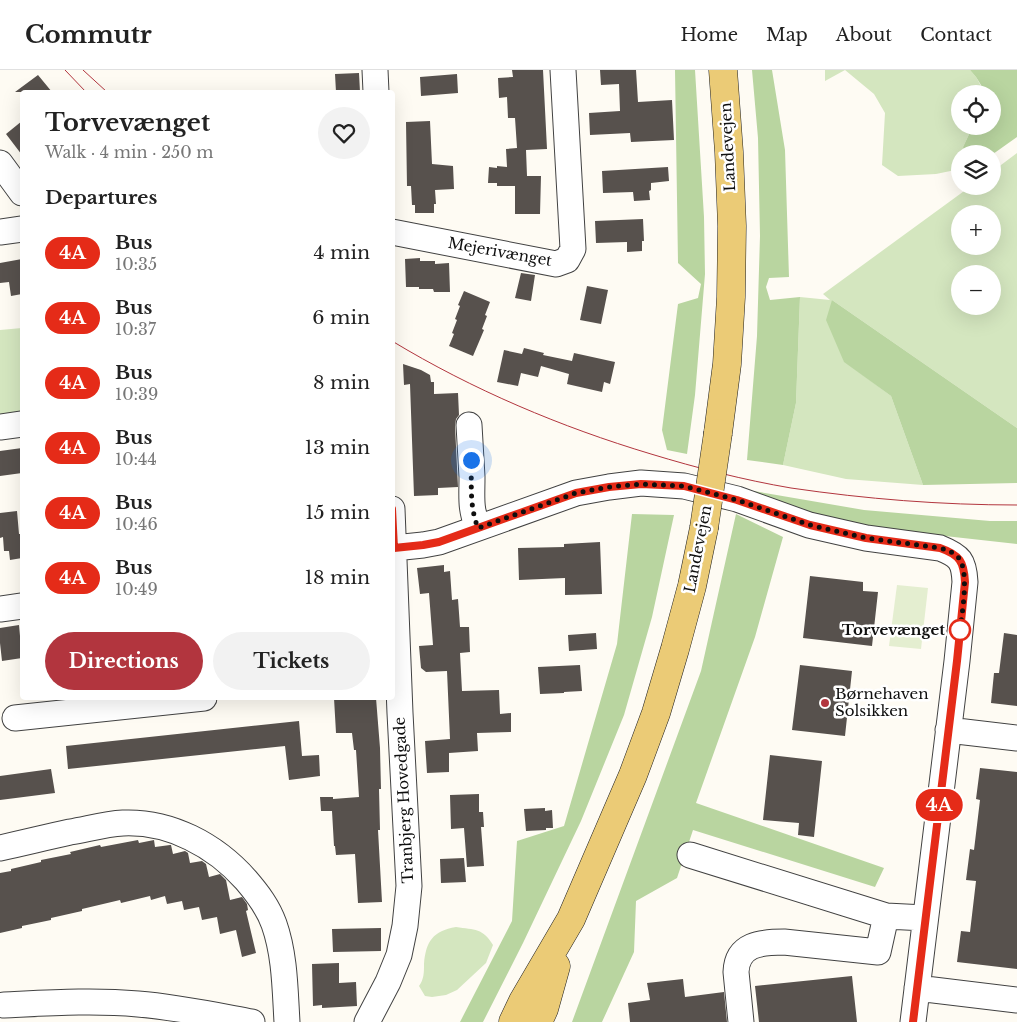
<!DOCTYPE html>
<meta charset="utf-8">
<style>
body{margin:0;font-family:"Libre Baskerville",serif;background:#f2f2f2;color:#222;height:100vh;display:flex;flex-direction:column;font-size:19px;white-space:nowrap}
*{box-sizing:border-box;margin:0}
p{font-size:16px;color:#767676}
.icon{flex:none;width:28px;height:28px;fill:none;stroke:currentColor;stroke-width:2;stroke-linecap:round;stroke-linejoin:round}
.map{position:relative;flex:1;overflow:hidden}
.panel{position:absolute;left:20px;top:20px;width:375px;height:610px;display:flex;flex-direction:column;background:#fff;border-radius:5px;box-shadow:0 5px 20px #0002}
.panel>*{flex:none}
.badge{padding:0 10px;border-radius:16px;font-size:18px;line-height:32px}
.buttons{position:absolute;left:951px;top:15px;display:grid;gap:10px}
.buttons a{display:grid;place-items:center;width:50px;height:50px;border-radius:50%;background:#fff;box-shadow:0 5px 20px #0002;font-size:25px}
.you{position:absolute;width:25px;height:25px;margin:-12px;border:4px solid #fff;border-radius:50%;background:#1a73e8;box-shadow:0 0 0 8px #1a73e833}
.map>.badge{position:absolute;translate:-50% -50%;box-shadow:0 0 0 2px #fff}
h2{padding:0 25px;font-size:19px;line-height:45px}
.round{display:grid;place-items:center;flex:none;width:52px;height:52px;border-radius:26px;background:#f2f2f2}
.headline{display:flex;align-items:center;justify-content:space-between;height:85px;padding:0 25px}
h1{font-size:24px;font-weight:700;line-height:38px}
.primary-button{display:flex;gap:10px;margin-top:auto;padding:10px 25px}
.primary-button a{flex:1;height:58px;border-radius:30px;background:#b2353e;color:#fff;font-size:20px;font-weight:700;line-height:58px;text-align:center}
.primary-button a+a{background:#f2f2f2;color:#222}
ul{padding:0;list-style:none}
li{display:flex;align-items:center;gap:15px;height:65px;padding:0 25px}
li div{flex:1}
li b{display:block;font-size:19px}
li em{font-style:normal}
li .badge{min-width:55px;font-weight:700;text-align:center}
header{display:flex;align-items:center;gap:30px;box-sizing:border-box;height:70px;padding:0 25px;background:#fff;border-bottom:1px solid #e0e0e0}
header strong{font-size:24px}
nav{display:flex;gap:28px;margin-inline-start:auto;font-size:18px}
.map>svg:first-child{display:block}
.green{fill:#d4e6bf;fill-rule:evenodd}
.forest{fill:#b9d5a0}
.pitch{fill:#e4eed0}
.building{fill:#57514d}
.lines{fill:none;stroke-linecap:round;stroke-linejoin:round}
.minor-casing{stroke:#424242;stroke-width:27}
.major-casing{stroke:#202020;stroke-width:29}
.minor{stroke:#fff;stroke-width:25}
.major{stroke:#ebcb76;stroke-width:28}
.tram{stroke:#b2353e;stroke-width:1}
.major-bridge-casing{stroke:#202020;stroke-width:29;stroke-linecap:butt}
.major-bridge{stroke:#ebcb76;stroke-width:28}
.line-casing{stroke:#fff;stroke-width:11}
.line{stroke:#e52b18;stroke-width:8}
.walk{stroke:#0f0f0f;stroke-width:5;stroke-dasharray:0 9}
.stop-dot{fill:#fff;stroke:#e52b18;stroke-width:2.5}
.poi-dot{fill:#b2353e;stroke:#fff;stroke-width:2}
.labels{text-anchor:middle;stroke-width:5;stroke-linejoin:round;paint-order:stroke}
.street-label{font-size:15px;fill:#0f0f0f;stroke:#fff}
.stop-label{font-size:15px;font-weight:bold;fill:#0f0f0f;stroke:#fff;text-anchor:end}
.poi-label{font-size:15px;fill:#0f0f0f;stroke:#fff;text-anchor:start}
</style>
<header>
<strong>Commutr</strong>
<nav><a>Home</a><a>Map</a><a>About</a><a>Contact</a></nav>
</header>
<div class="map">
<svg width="1017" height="952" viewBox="0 0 1017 952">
<rect width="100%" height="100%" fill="#fefbf3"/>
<!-- green -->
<path class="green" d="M 825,0 L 970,0 L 976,7 L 981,16 L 977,24 L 960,24 L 960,56 L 973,56 L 963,77 L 965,84 L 960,84 L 960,99 L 936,104 L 898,106 L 882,95 L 885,43 L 874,24 L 845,0 L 825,11 Z
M 1017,83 L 1017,358 L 832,230 L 844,291 L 891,326 L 923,415 L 846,409 L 783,395 L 796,333 L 800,227 L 830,230 L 823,224 L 971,116 L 992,116 L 993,101 ZM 960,144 L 992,144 L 992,176 L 960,176 ZM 960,204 L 992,204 L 992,236 L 960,236 Z
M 22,258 L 22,347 L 0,350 L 0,260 Z
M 456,857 C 475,860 483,858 493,875 L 486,893 L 457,920 L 446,925 L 432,927 L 425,926 L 419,916 C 424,909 424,903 424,894 C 426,871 433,861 456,857 Z"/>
<!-- forest -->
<path class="forest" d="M 675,0 L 695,0 L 704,147 L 705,204 L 695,325 L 687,384 L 667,380 L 662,360 L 678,234 L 698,228 L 701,214 L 678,193 Z
M 752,0 L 772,0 L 785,80 L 789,207 L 769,208 L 766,217 L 770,230 L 800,227 L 796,333 L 783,395 L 747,390 L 757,266 L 760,166 L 758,68 Z
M 970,0 L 1017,0 L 1017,67 L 993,84 L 965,84 L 963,77 L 973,56 L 992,56 L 992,24 L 977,24 L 981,15 L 976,7 Z
M 832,230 L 1017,358 L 1017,413 L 923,415 L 891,326 L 844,292 L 826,250 Z
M 754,421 L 864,440 L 990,451 L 1017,451 L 1017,474 L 891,460 L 813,445 L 752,424 Z
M 632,444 L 674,445 L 652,547 L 624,645 L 581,751 L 523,873 L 483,952 L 460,952 L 512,851 L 517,771 L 564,756 L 617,574 Z
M 736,444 L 783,467 L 755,567 L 696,733 L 884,798 L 875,817 L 693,760 L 677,808 L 636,831 L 634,882 L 602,952 L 572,952 L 701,601 Z"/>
<!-- pitch -->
<path class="pitch" d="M 897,515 L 928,518 L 921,579 L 889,576 Z"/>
<!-- building -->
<path class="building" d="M 512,0 L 543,0 L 547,79 L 526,80 L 527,106 L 541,106 L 540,144 L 515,144 L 515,116 L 497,116 L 497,113 L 488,113 L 489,97 L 497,98 L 497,96 L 507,97 L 506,79 L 517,78 L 515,48 L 508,48 L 507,27 L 499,28 L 498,8 L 513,7 Z
M 600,0 L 636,0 L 638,32 L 672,30 L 674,70 L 631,72 L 630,63 L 590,65 L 589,43 L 620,41 L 619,14 L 601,15 Z
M 359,3 L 360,22 L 336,22 L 335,4 Z
M 457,4 L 458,23 L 421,26 L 420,7 Z
M 38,5 L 52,22 L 15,22 Z
M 22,51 L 22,85 L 6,64 Z
M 430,51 L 432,94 L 453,96 L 454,119 L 435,120 L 436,134 L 434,134 L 434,143 L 415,143 L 415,135 L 412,135 L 411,116 L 407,116 L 406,52 Z
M 668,97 L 669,111 L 651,113 L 651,120 L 649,121 L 650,130 L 634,131 L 633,122 L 603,123 L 602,101 Z
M 643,149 L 644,171 L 642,171 L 642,181 L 627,182 L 627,172 L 596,173 L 595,151 Z
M 420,188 L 420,191 L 435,191 L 435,194 L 449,193 L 450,222 L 434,222 L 433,219 L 419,219 L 419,217 L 406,217 L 405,189 Z
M 22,189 L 22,224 L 11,226 L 9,212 L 0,213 L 0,193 Z
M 521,203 L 535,205 L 531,231 L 515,228 Z
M 587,216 L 608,220 L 601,254 L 580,250 Z
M 464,221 L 490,232 L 485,245 L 487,246 L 482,259 L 484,260 L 473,286 L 449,276 L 454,264 L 452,263 L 457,250 L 455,249 L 460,236 L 458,235 Z
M 524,278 L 544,283 L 543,285 L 572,291 L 574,283 L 615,292 L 610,314 L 604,312 L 602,322 L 567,314 L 569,304 L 541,296 L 538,307 L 521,303 L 518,316 L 497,312 L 504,280 L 522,284 Z
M 403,294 L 421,300 L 430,305 L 431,312 L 434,312 L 434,324 L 458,323 L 459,345 L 456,349 L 455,356 L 458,417 L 438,418 L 438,425 L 414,426 L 410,314 L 404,315 Z
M 22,378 L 22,403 L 0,406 L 0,381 Z
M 17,441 L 19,464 L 22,464 L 22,488 L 10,490 L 9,481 L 4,481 L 3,467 L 0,468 L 0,443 Z
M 600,472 L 602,524 L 565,525 L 565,508 L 519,510 L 518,478 L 564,477 L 564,474 Z
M 444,495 L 444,502 L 450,501 L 452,530 L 458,529 L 460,557 L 469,557 L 470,582 L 460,583 L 462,621 L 499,620 L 500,644 L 511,643 L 511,662 L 477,663 L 478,681 L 449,683 L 449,702 L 427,703 L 425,671 L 450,669 L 447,601 L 426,602 L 421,598 L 419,576 L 433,575 L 429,523 L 420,524 L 417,498 Z
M 810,506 L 863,512 L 863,521 L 878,522 L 872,576 L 803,568 Z
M 19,555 L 22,588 L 2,591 L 0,573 L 0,558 Z
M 596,563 L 597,579 L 569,581 L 568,565 Z
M 1004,563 L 1017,565 L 1017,636 L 991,633 L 994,603 L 999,603 Z
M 580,595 L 582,621 L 564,622 L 564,623 L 540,624 L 538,597 Z
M 800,595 L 852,601 L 845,666 L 792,660 Z
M 334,628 L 376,628 L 380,678 L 381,719 L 379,719 L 380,760 L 378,760 L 382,832 L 358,833 L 355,784 L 336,785 L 335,776 L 334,776 L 332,741 L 321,741 L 320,727 L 333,727 L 333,729 L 359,727 L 356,680 L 354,680 L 352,663 L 336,663 Z
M 299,651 L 302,686 L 319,685 L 320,706 L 289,710 L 285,676 L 68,699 L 66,676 Z
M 770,685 L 822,691 L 814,767 L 798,765 L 799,753 L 763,750 Z
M 980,698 L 1017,702 L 1017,899 L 957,892 L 961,861 L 970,862 L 976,811 L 966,810 L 970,779 L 974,780 L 980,730 L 976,729 Z
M 51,699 L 55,723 L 0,730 L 0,706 Z
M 479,724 L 479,742 L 483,742 L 484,757 L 481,757 L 484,796 L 467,797 L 464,758 L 451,759 L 450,725 Z
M 545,738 L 545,741 L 552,740 L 553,758 L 546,758 L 546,760 L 526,761 L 524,739 Z
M 138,770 L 139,773 L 154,770 L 155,777 L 170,775 L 171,775 L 173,784 L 185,781 L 188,783 L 190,793 L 202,791 L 206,794 L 209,807 L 220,804 L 226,810 L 230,830 L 242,827 L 247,834 L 248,840 L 246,841 L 256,883 L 242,887 L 236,860 L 220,864 L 217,847 L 202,850 L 199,837 L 184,840 L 182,831 L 167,834 L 165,826 L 151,830 L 150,826 L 121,833 L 120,830 L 82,839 L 82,841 L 51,848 L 51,850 L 22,856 L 22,858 L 0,863 L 0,803 L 11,801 L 11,799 L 41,792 L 41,790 L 71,784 L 70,782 L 100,775 L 101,777 Z
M 464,788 L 466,812 L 441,813 L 440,789 Z
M 381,858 L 381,881 L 333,882 L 332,859 Z
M 339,893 L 339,913 L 356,912 L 357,936 L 322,938 L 322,935 L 313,936 L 312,894 Z
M 852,906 L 857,952 L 759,952 L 755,916 Z
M 683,909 L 685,927 L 724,922 L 727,952 L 630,952 L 628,933 L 650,930 L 647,913 Z"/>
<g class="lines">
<defs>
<path id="minor" d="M 375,0 L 376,22
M 0,93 L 22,123
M 0,162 L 22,159
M 392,162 L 556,194 L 567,190 L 573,179 L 563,0
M 469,355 C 470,372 471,390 472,407 C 472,428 470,438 478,458
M 0,357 L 22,354
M 394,478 L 423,475 L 439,472 L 576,423 L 609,417 L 641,413 L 684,416 L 737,429 L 809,455 L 866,468 L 940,478 C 960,486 964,491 965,512 L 957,591 L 913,952
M 0,539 L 22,536
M 15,648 L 204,628
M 948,660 L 1017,668
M 0,778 C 23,773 47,767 70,762 C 88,759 105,754 123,753 C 170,751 215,775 246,810 C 258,824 268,837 274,854 C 285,885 285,920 287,952
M 690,785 L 886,846 L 925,848
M 917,918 L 1017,930
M 4,935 C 48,933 93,930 138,934 C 176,937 214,945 252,952
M 367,952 L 388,912 L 399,885 L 405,856 L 409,816 L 400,643 L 392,439
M 741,952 L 736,902 C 737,874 761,872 784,872 L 878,882 L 886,846"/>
<path id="major" d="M 718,363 L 727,294 L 731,227 L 732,156 L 729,82 L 723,0
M 513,952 L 523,931 L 571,849 L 633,705 L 656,643 L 675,579 L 692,516 L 704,458
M 538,952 L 544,939 L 556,896"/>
</defs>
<!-- minor casing -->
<use href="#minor" class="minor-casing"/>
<!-- major casing -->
<use href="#major" class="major-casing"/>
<!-- minor -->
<use href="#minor" class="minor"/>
<!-- major -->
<use href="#major" class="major"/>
<!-- tram -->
<path class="tram" d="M 65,0 L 86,22
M 83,0 L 107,22
M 392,271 C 473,320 561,357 651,384 C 697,398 744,410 791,418 C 866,429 941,435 1017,435"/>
<defs>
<path id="major-bridge" d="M 704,458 L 718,363"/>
</defs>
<!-- major-bridge casing -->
<use href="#major-bridge" class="major-bridge-casing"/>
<!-- major-bridge -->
<use href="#major-bridge" class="major-bridge"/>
</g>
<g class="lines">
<defs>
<path id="line" d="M 392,439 L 394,478 L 423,475 L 439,472 L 576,423 L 609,417 L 641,414 L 684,416 L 737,430 L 810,455 L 866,468 L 940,478 C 960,485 964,492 965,512 L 957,591 L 913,952"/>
</defs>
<!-- line casing -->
<use href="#line" class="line-casing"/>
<!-- line -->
<use href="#line" class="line"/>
<!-- walk -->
<path class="walk" d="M 471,390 C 472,415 469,435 478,458 L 576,423 L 609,417 L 641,414 L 684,416 L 737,430 L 810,455 L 866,468 L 940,478 C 947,480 953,482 958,487 C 970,500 962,543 960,560"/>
</g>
<!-- markers -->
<circle class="stop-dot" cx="960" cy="560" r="10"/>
<circle class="poi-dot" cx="825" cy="633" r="5"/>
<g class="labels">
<!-- street labels -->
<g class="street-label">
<text transform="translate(728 77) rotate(-93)" y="5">Landevejen</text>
<text transform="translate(500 182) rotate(10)" y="5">Mejerivænget</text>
<text transform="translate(698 479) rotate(-79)" y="5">Landevejen</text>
<text transform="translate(404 730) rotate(-93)" y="5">Tranbjerg Hovedgade</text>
</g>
<!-- stop labels -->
<g class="stop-label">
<text x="945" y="565">Torvevænget</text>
</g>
<!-- poi labels -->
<g class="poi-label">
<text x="835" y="629">Børnehaven<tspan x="835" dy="17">Solsikken</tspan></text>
</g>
</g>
</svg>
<div class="buttons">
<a><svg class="icon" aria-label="locate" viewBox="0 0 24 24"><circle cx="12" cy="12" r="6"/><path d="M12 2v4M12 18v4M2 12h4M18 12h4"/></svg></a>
<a><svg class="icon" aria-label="layers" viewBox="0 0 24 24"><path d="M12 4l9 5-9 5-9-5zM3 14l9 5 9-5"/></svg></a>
<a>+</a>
<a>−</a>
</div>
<div class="you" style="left:471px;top:390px"></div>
<b class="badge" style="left:939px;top:735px;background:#e52b18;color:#fff">4A</b>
<section class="panel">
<div class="headline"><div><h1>Torvevænget</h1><p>Walk · 4 min · 250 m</p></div><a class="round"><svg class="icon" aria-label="heart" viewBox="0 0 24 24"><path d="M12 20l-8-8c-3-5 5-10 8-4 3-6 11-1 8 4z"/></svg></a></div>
<h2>Departures</h2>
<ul>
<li><span class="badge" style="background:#e52b18;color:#fff">4A</span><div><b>Bus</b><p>10:35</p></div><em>4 min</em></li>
<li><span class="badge" style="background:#e52b18;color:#fff">4A</span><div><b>Bus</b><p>10:37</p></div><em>6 min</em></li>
<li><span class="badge" style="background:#e52b18;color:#fff">4A</span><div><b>Bus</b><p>10:39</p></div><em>8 min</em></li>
<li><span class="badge" style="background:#e52b18;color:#fff">4A</span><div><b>Bus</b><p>10:44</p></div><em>13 min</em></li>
<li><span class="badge" style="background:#e52b18;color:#fff">4A</span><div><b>Bus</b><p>10:46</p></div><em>15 min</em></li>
<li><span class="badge" style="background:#e52b18;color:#fff">4A</span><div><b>Bus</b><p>10:49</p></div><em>18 min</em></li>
</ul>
<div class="primary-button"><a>Directions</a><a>Tickets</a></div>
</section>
</div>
